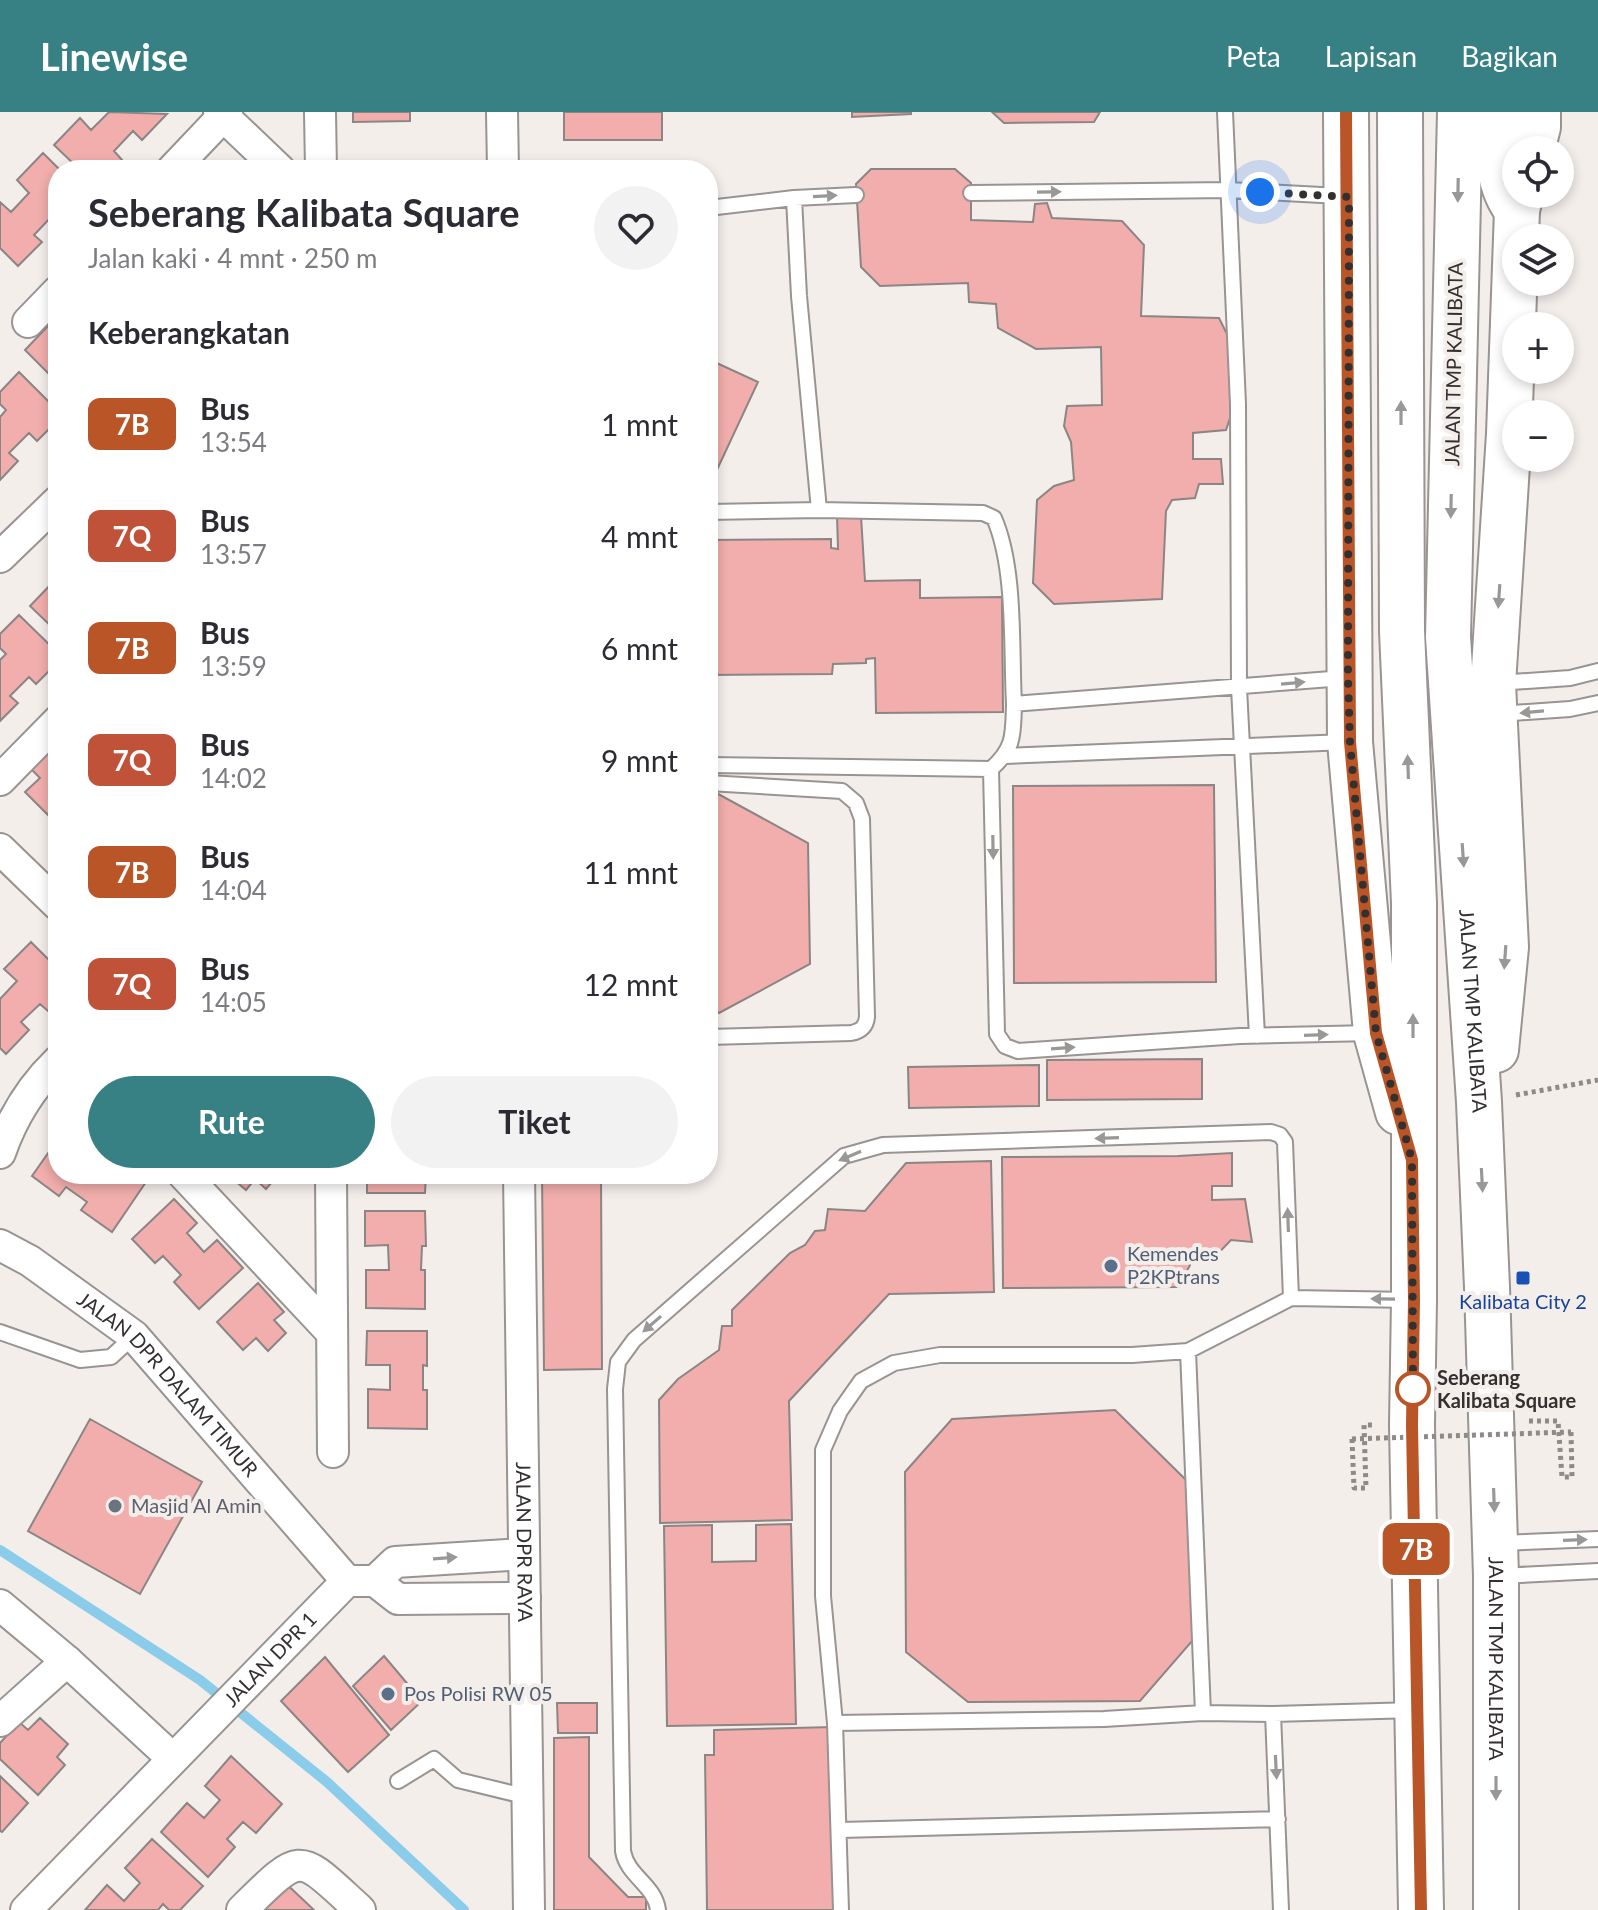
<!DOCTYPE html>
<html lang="id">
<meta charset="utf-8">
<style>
body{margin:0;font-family:Lato,sans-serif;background:#f2f2f3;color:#2b2b33;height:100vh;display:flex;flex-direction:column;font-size:30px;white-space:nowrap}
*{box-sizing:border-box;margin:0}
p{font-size:26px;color:#7c7c81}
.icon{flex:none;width:44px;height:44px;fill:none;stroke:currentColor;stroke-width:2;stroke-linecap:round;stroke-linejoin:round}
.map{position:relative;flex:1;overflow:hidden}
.sheet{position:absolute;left:48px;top:48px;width:670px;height:1024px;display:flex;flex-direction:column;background:#fff;border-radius:32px;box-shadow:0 4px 12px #0003}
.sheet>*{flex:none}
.badge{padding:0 16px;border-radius:12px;font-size:28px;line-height:52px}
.fabs{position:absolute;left:1502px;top:24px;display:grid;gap:16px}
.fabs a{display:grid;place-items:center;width:72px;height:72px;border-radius:50%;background:#fff;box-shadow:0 4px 12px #0003;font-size:40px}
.you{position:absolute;width:40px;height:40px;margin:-20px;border:6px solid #fff;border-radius:50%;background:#1a73e8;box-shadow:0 0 0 12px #1a73e833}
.map>.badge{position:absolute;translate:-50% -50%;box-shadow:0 0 0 4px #fff}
h2{padding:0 40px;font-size:30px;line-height:72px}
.round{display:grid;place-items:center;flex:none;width:84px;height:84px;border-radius:42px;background:#f2f2f3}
.head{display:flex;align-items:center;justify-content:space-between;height:136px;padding:0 40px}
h1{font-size:38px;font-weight:700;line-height:60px}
.cta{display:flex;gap:16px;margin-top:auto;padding:16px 40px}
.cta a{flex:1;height:92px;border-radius:48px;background:#378084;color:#fff;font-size:32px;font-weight:700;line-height:92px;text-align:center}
.cta a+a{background:#f2f2f3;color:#2b2b33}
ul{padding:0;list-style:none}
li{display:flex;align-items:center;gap:24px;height:112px;padding:0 40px}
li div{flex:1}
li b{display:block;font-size:30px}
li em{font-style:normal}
li .badge{min-width:88px;font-weight:700;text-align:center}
header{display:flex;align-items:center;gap:48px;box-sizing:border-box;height:112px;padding:0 40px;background:#378084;color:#fff}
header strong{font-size:38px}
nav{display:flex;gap:44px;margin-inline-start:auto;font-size:28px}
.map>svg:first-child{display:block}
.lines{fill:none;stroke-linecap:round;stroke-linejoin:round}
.stream{stroke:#8accea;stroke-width:10}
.building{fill:#f1aeac;stroke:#8b8584;stroke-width:2}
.lane-casing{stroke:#999391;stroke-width:18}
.street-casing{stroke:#999391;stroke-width:34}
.primary-casing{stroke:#999391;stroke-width:48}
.path{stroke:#8f8a88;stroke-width:5;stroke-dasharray:4 4;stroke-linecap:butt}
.lane{stroke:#fff;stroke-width:14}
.street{stroke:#fff;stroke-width:30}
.primary{stroke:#fff;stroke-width:44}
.path-bridge{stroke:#8f8a88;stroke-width:5;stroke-dasharray:4 4;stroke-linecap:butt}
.oneway{fill:#999897}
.line-casing{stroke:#fff;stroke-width:18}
.line{stroke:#ba5527;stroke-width:12}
.walk{stroke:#33302f;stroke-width:8;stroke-dasharray:0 14.4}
.service-dot{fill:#5c6f8a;stroke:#f4eeeb;stroke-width:3}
.transit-dot{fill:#1a4fb4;stroke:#f4eeeb;stroke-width:3}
.stop-dot{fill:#fff;stroke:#ba5527;stroke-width:4}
.worship-dot{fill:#6b7280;stroke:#f4eeeb;stroke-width:3}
.labels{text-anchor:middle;stroke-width:8;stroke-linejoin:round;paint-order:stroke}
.street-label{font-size:20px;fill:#33302f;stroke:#f4eeeb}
.service-label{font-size:20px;fill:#4e5e75;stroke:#f4eeeb;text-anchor:start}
.transit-label{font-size:20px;fill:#164399;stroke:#f4eeeb}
.stop-label{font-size:20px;font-weight:bold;fill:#33302f;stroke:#f4eeeb;text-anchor:start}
.worship-label{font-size:20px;fill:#5b616d;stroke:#f4eeeb;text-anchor:start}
</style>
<header>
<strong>Linewise</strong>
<nav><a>Peta</a><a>Lapisan</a><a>Bagikan</a></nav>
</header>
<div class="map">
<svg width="1598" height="1798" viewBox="0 0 1598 1798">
<rect width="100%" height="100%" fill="#f4eeeb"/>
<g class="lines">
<!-- stream -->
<path class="stream" d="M 0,1438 L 200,1568 L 327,1670 L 464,1798"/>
</g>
<!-- building -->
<path class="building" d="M 109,0 L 167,2 L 142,28 L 133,19 L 114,39 L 123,49 L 114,58 L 80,58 L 54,33 L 80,6 L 91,18 Z
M 353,0 L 410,0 L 410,9 L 353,10 Z
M 564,0 L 662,0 L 662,28 L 564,28 Z
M 852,0 L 911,0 L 911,2 L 852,5 Z
M 992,0 L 1100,0 L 1094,10 L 1004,11 Z
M 43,41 L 60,58 L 58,109 L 52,104 L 34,123 L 42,130 L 18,154 L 0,136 L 0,90 L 11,100 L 29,81 L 17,68 Z
M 871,57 L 955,57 L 971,71 L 971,108 L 1033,110 L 1035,92 L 1047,91 L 1052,106 L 1122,109 L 1144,133 L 1141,204 L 1219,206 L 1230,228 L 1232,300 L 1226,318 L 1193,321 L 1193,347 L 1221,347 L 1223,372 L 1199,372 L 1195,386 L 1172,388 L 1166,399 L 1162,487 L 1054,492 L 1033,471 L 1037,388 L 1054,374 L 1074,368 L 1071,330 L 1064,314 L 1067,294 L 1102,293 L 1101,235 L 1036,237 L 998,216 L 996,192 L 969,190 L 968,171 L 880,174 L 861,155 L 856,72 Z
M 48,214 L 58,223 L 58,271 L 25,238 Z
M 708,247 L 758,270 L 708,377 Z
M 19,260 L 58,299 L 58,308 L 37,329 L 29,321 L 9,341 L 18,349 L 0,368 L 0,305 L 6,298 L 0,292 L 0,280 Z
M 837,403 L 861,404 L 865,469 L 920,468 L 920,486 L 1002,485 L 1003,600 L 876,601 L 875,546 L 866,547 L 866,551 L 833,552 L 832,562 L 708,563 L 708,428 L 831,427 L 831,436 L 838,437 Z
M 56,467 L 58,469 L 58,521 L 30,494 Z
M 19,503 L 58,541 L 58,550 L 36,572 L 29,565 L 10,584 L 18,591 L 0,609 L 0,548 L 6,542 L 0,536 L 0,522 Z
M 53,634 L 58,639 L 58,692 L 48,703 L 25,680 L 40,666 L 31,657 Z
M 1214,673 L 1216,870 L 1014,871 L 1013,674 Z
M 709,677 L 808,731 L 810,852 L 719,901 L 708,895 Z
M 31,830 L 58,857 L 58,889 L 48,899 L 40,892 L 21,910 L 29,918 L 6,942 L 0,936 L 0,887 L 17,869 L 4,857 Z
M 1202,947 L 1202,987 L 1047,988 L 1047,948 Z
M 1039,953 L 1039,994 L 909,996 L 908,955 Z
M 58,1027 L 58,1062 L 135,1062 L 146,1070 L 112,1120 L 81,1098 L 87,1090 L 66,1075 L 59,1084 L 32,1064 Z
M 1232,1041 L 1232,1074 L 1212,1074 L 1212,1088 L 1245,1087 L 1252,1130 L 1231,1128 L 1210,1150 L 1193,1147 L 1179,1175 L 1003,1176 L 1002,1045 L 1178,1044 Z
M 991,1049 L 994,1180 L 889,1182 L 789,1289 L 792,1408 L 660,1411 L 659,1288 L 678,1267 L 719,1238 L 722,1214 L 732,1214 L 732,1198 L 790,1141 L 805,1133 L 815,1119 L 825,1118 L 828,1097 L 865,1099 L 906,1051 Z
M 227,1062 L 279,1062 L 266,1077 L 255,1067 L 246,1078 Z
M 367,1062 L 426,1062 L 425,1081 L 367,1081 Z
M 542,1062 L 601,1062 L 602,1257 L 544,1258 Z
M 174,1087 L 197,1111 L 187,1121 L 204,1140 L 217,1128 L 243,1156 L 199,1197 L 174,1170 L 181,1163 L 163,1144 L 155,1151 L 132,1127 Z
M 365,1099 L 425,1099 L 426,1134 L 422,1134 L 421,1158 L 425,1158 L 425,1197 L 366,1196 L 366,1158 L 389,1158 L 388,1133 L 365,1134 Z
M 258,1171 L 284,1200 L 274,1208 L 286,1221 L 268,1239 L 256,1226 L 243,1238 L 217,1210 Z
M 367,1219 L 427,1219 L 427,1254 L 423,1253 L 423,1278 L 427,1278 L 427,1317 L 368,1316 L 368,1277 L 390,1278 L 390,1253 L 366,1253 Z
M 1115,1298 L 1187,1369 L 1193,1528 L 1140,1589 L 968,1590 L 906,1540 L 905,1360 L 952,1307 Z
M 90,1307 L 202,1370 L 140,1482 L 28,1419 Z
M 791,1412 L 796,1612 L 667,1614 L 664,1414 L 712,1413 L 712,1450 L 756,1449 L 756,1413 Z
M 384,1544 L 422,1589 L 391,1618 L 353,1574 Z
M 325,1545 L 389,1623 L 348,1660 L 281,1589 Z
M 557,1591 L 597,1591 L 597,1621 L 558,1621 Z
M 40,1606 L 68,1632 L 57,1645 L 65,1653 L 38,1683 L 0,1647 L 0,1631 L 19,1610 L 28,1618 Z
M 833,1615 L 837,1798 L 707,1798 L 705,1643 L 714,1643 L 714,1618 Z
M 589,1625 L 589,1745 L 628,1785 L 646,1785 L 646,1798 L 554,1798 L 554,1626 Z
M 231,1644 L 282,1692 L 256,1721 L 243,1710 L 227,1727 L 235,1735 L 208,1765 L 161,1720 L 187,1691 L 204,1706 L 220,1688 L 205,1674 Z
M 0,1664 L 28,1691 L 2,1720 L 0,1719 Z
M 152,1727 L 203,1774 L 180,1798 L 169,1798 L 163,1792 L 158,1798 L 85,1798 L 107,1773 L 124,1789 L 140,1771 L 125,1756 Z
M 279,1765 L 314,1798 L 256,1798 Z"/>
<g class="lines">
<defs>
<path id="lane" d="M 1225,0 L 1238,292 L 1239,576 L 1257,924
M 971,81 L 1228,78 L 1340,84
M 794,86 L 799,184 L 819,398 L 983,401 L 994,406 C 1016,456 1011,536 1014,592
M 708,96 L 794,86 L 856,83
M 708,400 L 819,398
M 1497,571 L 1570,566 L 1598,559
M 1499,602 L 1570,597 L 1598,591
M 1005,644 L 1346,630
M 708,653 L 991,657 C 1015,636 1013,622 1014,592 L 1344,566
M 991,657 L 997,922 L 1005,934 L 1018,939 L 1240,924 L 1372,921
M 708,671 L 842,679 L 856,691 L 862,707 L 867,905 C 866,915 861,919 851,921 L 708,925
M 0,1220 L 80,1248 L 111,1245 L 134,1224
M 1500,1431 L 1598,1427
M 1499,1464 L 1598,1459
M 1203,1601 L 1273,1602 L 1415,1598
M 1273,1602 L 1281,1798
M 835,1611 L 1104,1607 L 1203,1601 L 1188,1239
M 398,1669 L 434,1647 L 458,1668 L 528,1685
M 840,1718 L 1278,1707
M 658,1798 C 655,1773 627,1764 623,1739 L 615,1277 L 618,1250 L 634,1228 L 844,1044 L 883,1033 L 1271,1020 L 1280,1023 L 1285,1030 L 1291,1186
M 841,1798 L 835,1611 L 823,1484 L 823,1338 L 840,1299 L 861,1269 L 894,1251 L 940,1243 L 1132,1243 L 1188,1239 L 1291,1186 L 1411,1188"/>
<g id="street">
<path d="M 219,0 L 280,58"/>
<path d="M 320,0 L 321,58"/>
<path d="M 502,0 L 503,58"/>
<path d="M 172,58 L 227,0"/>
<path d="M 28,210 L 58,179"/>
<path d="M 0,445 L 58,389"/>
<path d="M 0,668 L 58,609"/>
<path d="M 0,737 L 58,793"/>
<path d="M 0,1041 C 12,1006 31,975 58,949"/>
<path d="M 183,1062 L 332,1221"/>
<path d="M 331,1062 L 333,1340"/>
<path id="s1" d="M 519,1062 L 529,1798"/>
<path id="s2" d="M 0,1133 L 30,1149 L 134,1224 L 347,1469"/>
<path d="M 375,1469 L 395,1450 L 524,1442"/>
<path d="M 375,1469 L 398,1487 L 525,1486"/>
<path d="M 0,1493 L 67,1549 L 172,1646"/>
<path d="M 0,1609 L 67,1549"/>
<path id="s3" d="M 26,1798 L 347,1469 L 375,1469"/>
<path d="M 242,1798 C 304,1737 297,1741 360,1798"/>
</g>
<g id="primary">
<path d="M 1346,0 L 1350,630 L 1376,921 L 1398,1000"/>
<path d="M 1400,0 L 1402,519 L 1414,791 L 1414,1188 L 1412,1313 L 1421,1798"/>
<path id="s4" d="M 1460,0 L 1448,525 L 1479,990 L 1487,1175 L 1496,1464 L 1496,1798"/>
<path d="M 1498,0 C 1498,33 1495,71 1517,98"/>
<path d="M 1532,38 L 1538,15 L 1538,0"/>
<path d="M 1496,938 L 1506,835 L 1493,572 L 1509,322 L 1517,98 L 1521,82"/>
</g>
</defs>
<!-- lane casing -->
<use href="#lane" class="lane-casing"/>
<!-- street casing -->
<use href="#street" class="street-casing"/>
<!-- primary casing -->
<use href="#primary" class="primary-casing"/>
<!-- path -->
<path class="path" d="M 1516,983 L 1598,968
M 1529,1309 L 1558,1309 L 1562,1365 L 1572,1365 L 1571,1320
M 1352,1327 L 1354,1376 L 1366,1376 L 1364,1313 L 1375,1313"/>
<!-- lane -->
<use href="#lane" class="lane"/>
<!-- street -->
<use href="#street" class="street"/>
<!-- primary -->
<use href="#primary" class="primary"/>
<!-- path-bridge -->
<path class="path-bridge" d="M 1352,1327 L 1571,1320"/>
</g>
<!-- one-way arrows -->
<defs><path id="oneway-solid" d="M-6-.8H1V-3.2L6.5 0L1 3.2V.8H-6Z" transform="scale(2)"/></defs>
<g class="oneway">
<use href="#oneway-solid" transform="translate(1458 78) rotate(91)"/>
<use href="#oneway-solid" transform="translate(1049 80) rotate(-1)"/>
<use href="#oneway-solid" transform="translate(825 84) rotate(-3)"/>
<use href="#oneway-solid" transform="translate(1401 301) rotate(-90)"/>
<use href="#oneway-solid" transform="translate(1451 394) rotate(91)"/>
<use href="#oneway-solid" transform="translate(1499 484) rotate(94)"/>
<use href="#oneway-solid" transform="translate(1293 571) rotate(-5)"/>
<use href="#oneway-solid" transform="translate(1532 600) rotate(175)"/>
<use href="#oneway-solid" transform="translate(1408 655) rotate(-92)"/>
<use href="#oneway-solid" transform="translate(993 735) rotate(89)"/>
<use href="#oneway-solid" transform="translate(1463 743) rotate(86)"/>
<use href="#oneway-solid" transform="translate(1505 845) rotate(94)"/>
<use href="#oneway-solid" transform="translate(1413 914) rotate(-90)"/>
<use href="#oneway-solid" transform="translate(1316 923) rotate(-2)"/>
<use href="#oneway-solid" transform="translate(1063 936) rotate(-4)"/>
<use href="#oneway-solid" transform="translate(1107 1026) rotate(178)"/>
<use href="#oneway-solid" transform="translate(850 1044) rotate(157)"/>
<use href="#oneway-solid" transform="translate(1482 1068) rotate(87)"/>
<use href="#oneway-solid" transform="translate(1288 1108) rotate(-92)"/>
<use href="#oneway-solid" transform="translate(1383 1187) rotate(-179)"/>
<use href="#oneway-solid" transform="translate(652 1212) rotate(139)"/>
<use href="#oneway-solid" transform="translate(1494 1388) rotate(88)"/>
<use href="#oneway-solid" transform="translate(1575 1428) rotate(-2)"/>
<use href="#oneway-solid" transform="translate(445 1446) rotate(-4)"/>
<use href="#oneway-solid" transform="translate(1276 1655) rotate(87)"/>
<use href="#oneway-solid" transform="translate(1496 1676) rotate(90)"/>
</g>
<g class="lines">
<defs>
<path id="line" d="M 1346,0 L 1350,630 L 1376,921 L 1412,1048 L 1414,1188 L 1412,1313 L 1421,1798"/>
</defs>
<!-- line casing -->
<use href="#line" class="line-casing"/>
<!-- line -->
<use href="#line" class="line"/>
<!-- walk -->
<path class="walk" d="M 1260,80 L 1349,85 L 1348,565 L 1350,630 L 1376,921 L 1412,1048 L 1413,1277"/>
</g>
<!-- markers -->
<g class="service-dot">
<circle cx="1111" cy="1154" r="8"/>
<circle cx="388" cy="1582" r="8"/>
</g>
<rect class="transit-dot" x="1515" y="1158" width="16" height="16" rx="4"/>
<circle class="stop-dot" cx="1413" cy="1277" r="16"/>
<circle class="worship-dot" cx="115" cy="1394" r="8"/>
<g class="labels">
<!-- street labels -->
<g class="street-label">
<text transform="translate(1454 252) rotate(-89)" y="7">JALAN TMP KALIBATA</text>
<text dy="7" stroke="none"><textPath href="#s4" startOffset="900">JALAN TMP KALIBATA</textPath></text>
<text dy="7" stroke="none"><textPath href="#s2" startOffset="220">JALAN DPR DALAM TIMUR</textPath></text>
<text dy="7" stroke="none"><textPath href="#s1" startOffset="368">JALAN DPR RAYA</textPath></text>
<text dy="7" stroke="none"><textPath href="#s4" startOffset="1548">JALAN TMP KALIBATA</textPath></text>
<text dy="7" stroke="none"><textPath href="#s3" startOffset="350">JALAN DPR 1</textPath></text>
</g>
<!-- service labels -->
<g class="service-label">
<text x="1127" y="1149">Kemendes<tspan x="1127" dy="23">P2KPtrans</tspan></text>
<text x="404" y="1589">Pos Polisi RW 05</text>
</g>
<!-- transit labels -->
<g class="transit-label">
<text x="1523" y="1197">Kalibata City 2</text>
</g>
<!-- stop labels -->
<g class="stop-label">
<text x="1437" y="1273">Seberang<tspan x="1437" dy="23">Kalibata Square</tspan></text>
</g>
<!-- worship labels -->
<g class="worship-label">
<text x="131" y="1401">Masjid Al Amin</text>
</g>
</g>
</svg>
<div class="fabs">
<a><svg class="icon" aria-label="locate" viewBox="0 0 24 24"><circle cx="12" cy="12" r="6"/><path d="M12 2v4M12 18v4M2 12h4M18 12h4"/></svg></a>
<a><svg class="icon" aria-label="layers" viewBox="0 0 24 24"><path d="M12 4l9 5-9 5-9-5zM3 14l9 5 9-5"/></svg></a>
<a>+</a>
<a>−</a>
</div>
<div class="you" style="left:1260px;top:80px"></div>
<b class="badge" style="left:1416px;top:1437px;background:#ba5527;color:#fff">7B</b>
<section class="sheet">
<div class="head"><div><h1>Seberang Kalibata Square</h1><p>Jalan kaki · 4 mnt · 250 m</p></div><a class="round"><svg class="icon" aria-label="heart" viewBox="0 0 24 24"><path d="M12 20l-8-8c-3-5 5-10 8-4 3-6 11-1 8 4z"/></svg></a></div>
<h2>Keberangkatan</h2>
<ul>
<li><span class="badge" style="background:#ba5527;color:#fff">7B</span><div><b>Bus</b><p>13:54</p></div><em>1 mnt</em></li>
<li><span class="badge" style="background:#c1523a;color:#fff">7Q</span><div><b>Bus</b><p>13:57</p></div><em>4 mnt</em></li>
<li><span class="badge" style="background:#ba5527;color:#fff">7B</span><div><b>Bus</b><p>13:59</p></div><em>6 mnt</em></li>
<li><span class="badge" style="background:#c1523a;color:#fff">7Q</span><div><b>Bus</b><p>14:02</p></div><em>9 mnt</em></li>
<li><span class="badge" style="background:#ba5527;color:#fff">7B</span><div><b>Bus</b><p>14:04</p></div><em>11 mnt</em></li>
<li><span class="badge" style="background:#c1523a;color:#fff">7Q</span><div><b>Bus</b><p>14:05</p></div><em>12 mnt</em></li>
</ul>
<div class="cta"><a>Rute</a><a>Tiket</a></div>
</section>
</div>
